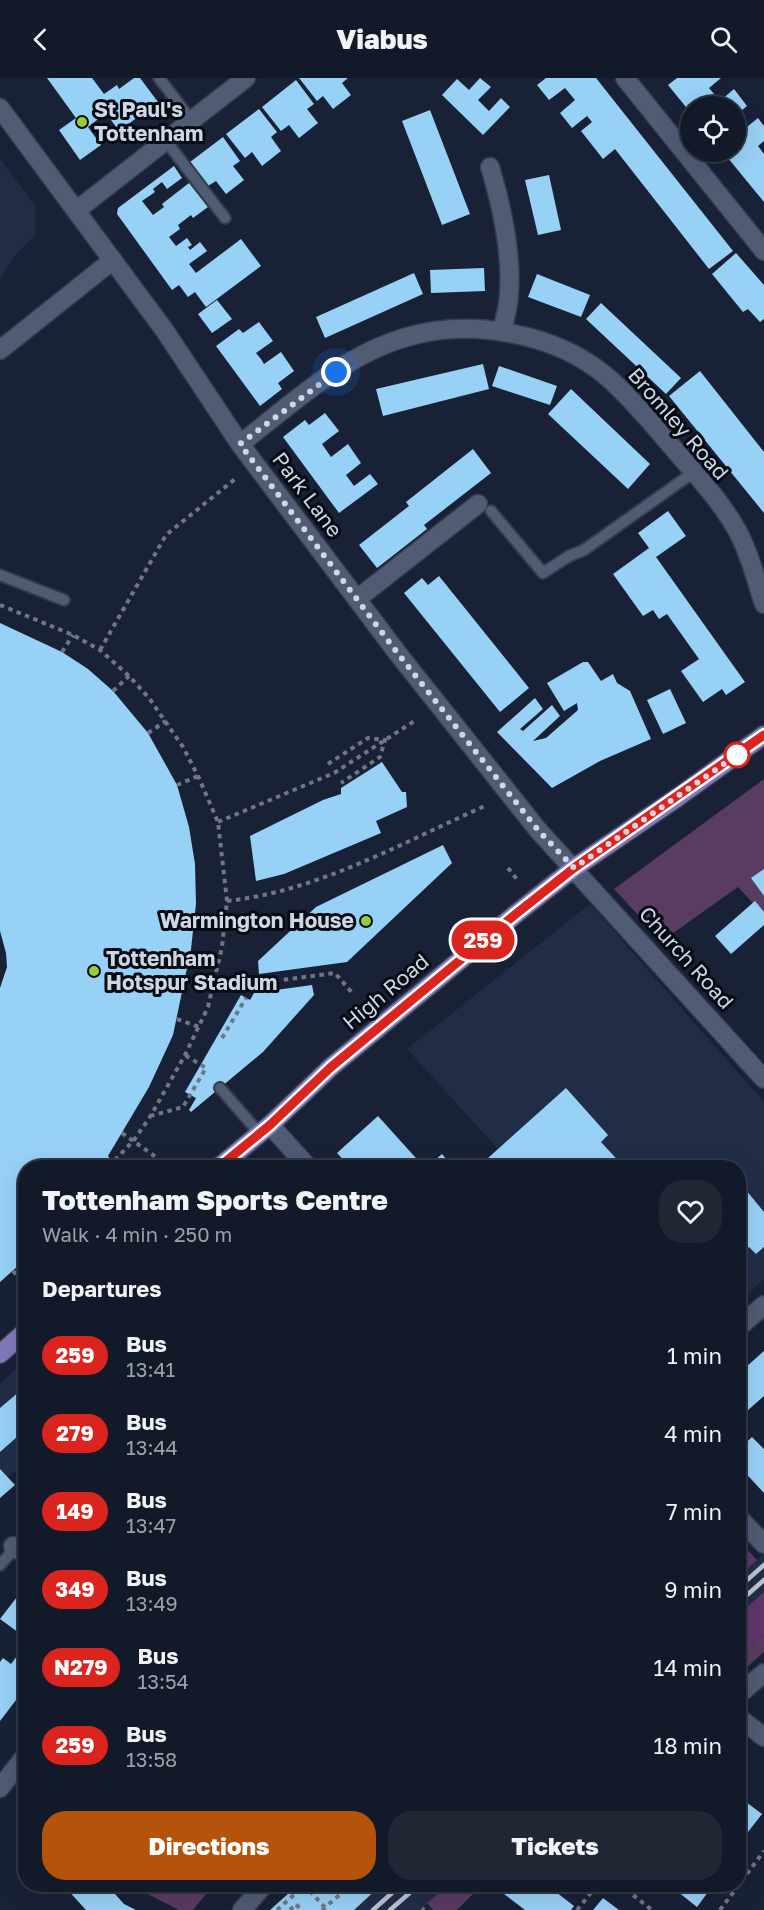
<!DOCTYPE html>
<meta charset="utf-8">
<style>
body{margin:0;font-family:"Golos Text",sans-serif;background:#1f2634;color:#f1f3f6;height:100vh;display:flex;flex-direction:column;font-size:22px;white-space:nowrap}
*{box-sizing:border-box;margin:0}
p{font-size:20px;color:#9ca0a8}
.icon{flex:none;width:33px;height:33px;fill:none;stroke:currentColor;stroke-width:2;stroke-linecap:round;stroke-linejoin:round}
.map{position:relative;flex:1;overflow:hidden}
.panel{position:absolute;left:18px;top:1082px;width:728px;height:732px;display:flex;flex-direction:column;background:#121928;border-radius:24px;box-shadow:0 6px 24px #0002,0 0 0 2px #313845}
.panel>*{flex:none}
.badge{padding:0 12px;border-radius:20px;font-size:21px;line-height:39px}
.buttons{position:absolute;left:680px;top:18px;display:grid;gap:12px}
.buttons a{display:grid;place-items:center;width:66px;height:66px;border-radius:50%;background:#121928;box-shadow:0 6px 24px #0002,0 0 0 2px #313845;font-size:30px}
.you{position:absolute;width:30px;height:30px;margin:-15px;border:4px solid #fff;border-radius:50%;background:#1a73e8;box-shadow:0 0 0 9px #1a73e833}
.map>.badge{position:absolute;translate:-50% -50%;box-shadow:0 0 0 3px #fff}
h2{padding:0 24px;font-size:22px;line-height:54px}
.round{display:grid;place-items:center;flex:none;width:63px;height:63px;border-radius:24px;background:#1f2634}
.summary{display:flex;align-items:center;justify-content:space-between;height:102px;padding:0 24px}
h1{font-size:28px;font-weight:800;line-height:45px}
.cta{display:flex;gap:12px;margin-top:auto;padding:12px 24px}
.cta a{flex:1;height:69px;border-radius:24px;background:#b45309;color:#fff;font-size:24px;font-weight:800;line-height:69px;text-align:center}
.cta a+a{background:#1f2634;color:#f1f3f6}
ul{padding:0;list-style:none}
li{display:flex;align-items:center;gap:18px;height:78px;padding:0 24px}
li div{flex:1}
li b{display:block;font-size:22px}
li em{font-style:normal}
li .badge{min-width:66px;font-weight:700;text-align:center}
header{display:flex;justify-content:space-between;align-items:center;height:78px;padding:0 24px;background:#121928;font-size:27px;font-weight:800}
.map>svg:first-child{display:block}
.built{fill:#212d47}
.green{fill:#5a3b61}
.forest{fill:#61366b}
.building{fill:#98d1f6}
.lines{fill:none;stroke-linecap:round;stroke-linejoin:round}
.lane-casing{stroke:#353b4d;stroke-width:14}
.street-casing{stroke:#353b4d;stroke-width:21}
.primary-casing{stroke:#353b4d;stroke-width:21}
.path{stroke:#6e7688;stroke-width:4;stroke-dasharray:4.5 4.5;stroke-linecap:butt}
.lane{stroke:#505c74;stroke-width:10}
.street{stroke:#505c74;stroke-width:18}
.primary{stroke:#8179ba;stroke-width:18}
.rail{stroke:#bbc2d1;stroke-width:4.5}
.line-casing{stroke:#fff;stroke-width:14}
.line{stroke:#dc241f;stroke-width:9}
.walk{stroke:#cfd6e4;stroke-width:6;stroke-dasharray:0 10.8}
.poi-dot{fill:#95cc3b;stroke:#070b14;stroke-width:2}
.stop-dot{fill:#fff;stroke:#dc241f;stroke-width:3}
.labels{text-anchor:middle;stroke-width:6;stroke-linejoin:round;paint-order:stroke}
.poi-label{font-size:21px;font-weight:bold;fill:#cfd6e4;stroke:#070b14;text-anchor:start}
.street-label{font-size:21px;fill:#cfd6e4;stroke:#070b14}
</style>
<header><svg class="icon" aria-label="back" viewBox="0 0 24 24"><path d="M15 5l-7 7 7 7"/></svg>Viabus<svg class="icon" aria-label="search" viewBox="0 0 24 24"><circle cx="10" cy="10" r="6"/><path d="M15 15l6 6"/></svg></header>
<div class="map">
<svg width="764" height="1832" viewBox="0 0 764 1832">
<rect width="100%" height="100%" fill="#182136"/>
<!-- built -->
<path class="built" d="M 0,81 L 35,128 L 35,157 L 17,175 L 0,200 Z
M 590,826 L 764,1024 L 764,1201 L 738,1225 L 738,1089 L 480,1089 L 498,1071 L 407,971 Z
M 25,1283 L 25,1385 L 0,1406 L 0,1306 Z
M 764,1476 L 764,1514 L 738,1537 L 738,1499 Z
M 372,1806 L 450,1806 L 420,1832 L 343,1832 Z"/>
<!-- green -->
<path class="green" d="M 764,701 L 764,837 L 738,809 L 662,863 L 614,811 Z
M 764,1557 L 764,1574 L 738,1597 L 738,1580 Z
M 133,1806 L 214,1806 L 193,1832 L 179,1832 L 136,1810 Z
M 450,1806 L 483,1806 L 457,1832 L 433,1832 L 427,1825 Z"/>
<!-- forest -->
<path class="forest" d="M 738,1462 L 757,1482 L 738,1499 Z
M 764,1514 L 764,1557 L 738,1580 L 738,1537 Z"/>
<!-- building -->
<path class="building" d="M 47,0 L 92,0 L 104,16 L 117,7 L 119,11 L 134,0 L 140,0 L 158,24 L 119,53 L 106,35 L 88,49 L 101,67 L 80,82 L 59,52 L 76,40 Z
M 299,0 L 348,0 L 342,5 L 351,17 L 333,31 L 323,18 L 317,23 Z
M 480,0 L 491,9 L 478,22 L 489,33 L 501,20 L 510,29 L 483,57 L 442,17 L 457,1 L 469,12 Z
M 546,0 L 596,0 L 733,173 L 709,191 L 615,71 L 603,81 L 581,53 L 592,44 L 587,38 L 572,50 L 560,35 L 575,22 L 565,10 L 549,22 L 537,7 Z
M 677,0 L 721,0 L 709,10 L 720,23 L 734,11 L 747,28 L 735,38 L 735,28 L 690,28 L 690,34 L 668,7 Z
M 296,2 L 314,26 L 307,31 L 318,45 L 299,60 L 289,47 L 281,53 L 262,29 Z
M 259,31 L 277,54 L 271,59 L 281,73 L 262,88 L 252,74 L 245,80 L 226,56 Z
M 430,32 L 470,136 L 442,147 L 402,43 Z
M 758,40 L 764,48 L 764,63 L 758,68 L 764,76 L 764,124 L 723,74 L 735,74 L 735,41 L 743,52 Z
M 223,59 L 240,83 L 233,88 L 244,102 L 226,116 L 216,103 L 208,108 L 190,84 Z
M 174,88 L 182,100 L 167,111 L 162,104 L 153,111 L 155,114 L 142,123 L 153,137 L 164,129 L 162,126 L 189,105 L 208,129 L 193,140 L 191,137 L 178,147 L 180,151 L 169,159 L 176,168 L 187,160 L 192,167 L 188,169 L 190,172 L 200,164 L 207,173 L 189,186 L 196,195 L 241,161 L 261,188 L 206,229 L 195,214 L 188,219 L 179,207 L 172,212 L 117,136 L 118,130 Z
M 549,97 L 561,152 L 538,157 L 525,102 Z
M 736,175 L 764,207 L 764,241 L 760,244 L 748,231 L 743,234 L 712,196 Z
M 484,190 L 485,213 L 431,215 L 430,192 Z
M 414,195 L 423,216 L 325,260 L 316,239 Z
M 537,196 L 590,217 L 581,239 L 528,219 Z
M 217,222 L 232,241 L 212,255 L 198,236 Z
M 601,225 L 681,300 L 666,316 L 586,241 Z
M 259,244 L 273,263 L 256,275 L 261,281 L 264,286 L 281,274 L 294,293 L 278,305 L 282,311 L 260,328 L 216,268 L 239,251 L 243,255 Z
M 483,286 L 489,311 L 383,338 L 376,311 Z
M 499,288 L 557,308 L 550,327 L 492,308 Z
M 700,293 L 764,374 L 764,435 L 669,318 Z
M 571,311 L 650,386 L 628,411 L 548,336 Z
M 325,335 L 339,353 L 322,366 L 331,379 L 348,366 L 361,385 L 346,397 L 354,408 L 370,396 L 378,406 L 339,435 L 283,359 L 305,342 L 309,347 Z
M 473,371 L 491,395 L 424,447 L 427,451 L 377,490 L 359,467 L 409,428 L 406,424 Z
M 668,433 L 686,458 L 656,479 L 745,604 L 726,617 L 722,611 L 703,624 L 681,593 L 699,581 L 667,536 L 659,541 L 653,532 L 643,538 L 613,496 L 649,470 L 638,455 Z
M 439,498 L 529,610 L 500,634 L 404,515 L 422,500 L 428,507 Z
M 0,545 L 62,574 L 88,591 L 113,613 L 148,655 L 177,707 L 189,749 L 195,786 L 196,826 L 191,871 L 173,957 L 149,1009 L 108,1078 L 117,1089 L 26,1089 L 26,1181 L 0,1204 L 0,910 L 7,889 L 6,875 L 0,853 Z
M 583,584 L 588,584 L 601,603 L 613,596 L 617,605 L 630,613 L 651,661 L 600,683 L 552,710 L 497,654 L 535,620 L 543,631 L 520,651 L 523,653 L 552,627 L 560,638 L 533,663 L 546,660 L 578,632 L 577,625 L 564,633 L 547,605 Z
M 670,611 L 686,645 L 663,656 L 647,622 Z
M 382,684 L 402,714 L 406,714 L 407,729 L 376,743 L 381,755 L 284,796 L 256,803 L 250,758 L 323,722 L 341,716 L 341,710 Z
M 443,767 L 452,785 L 347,884 L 259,896 L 258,883 L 316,829 Z
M 764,791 L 764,818 L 751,800 Z
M 755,823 L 764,834 L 764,847 L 731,876 L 715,858 Z
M 312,907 L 314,917 L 263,974 L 191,1034 L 189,1032 L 196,1020 L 185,1014 L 241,917 L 250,922 L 254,915 Z
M 566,1010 L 608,1057 L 601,1064 L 624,1089 L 478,1089 Z
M 378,1038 L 424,1089 L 350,1089 L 337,1075 Z
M 442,1076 L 453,1089 L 427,1089 Z
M 746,1112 L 764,1134 L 764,1169 L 756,1176 L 749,1169 L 738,1178 L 738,1118 Z
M 764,1273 L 764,1318 L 738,1341 L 738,1296 Z
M 26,1308 L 26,1351 L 0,1374 L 0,1330 Z
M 752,1359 L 764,1371 L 764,1415 L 738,1387 L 738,1372 Z
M 0,1391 L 15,1407 L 0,1420 Z
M 20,1515 L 26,1519 L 26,1560 L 0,1541 Z
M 26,1566 L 26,1609 L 0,1643 L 0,1584 L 3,1580 L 11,1586 Z
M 738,1718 L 762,1736 L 748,1754 L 738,1747 Z
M 738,1755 L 748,1763 L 738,1776 Z
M 67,1806 L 106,1806 L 124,1826 L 136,1832 L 86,1832 L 65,1809 Z
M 299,1806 L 374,1806 L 378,1810 L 354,1832 L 270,1832 Z
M 506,1806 L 548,1806 L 547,1807 L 574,1828 L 571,1832 L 525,1832 L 500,1813 Z
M 668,1806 L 714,1806 L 697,1829 Z
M 603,1820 L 619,1832 L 593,1832 Z"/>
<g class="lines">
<defs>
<path id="lane" d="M 159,0 L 192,43
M 166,63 L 225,140
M 491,433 L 543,495 L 569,478 L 584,472 L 694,394
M 0,497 L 64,522
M 220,1010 L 259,1055
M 0,1487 L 15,1470"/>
<path id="street" d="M 625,0 L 764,173
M 0,30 L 165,253 L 240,366 L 399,577 L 538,752 L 764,1001
M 490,89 C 502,129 512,173 509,215 C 509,228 505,240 502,252
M 77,132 L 246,0
M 0,272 L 113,182
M 240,366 C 292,326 343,277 407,259 C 470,240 555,255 606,298 C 631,319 652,346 674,371 C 696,397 722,424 738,454 C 750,476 756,502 764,526
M 357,521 L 478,426
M 270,1047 L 308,1089
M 738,1250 L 764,1227
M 738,1439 L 764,1466
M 13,1468 L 26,1477
M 738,1617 L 764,1595
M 738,1639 L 764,1659
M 0,1710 L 26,1677
M 242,1832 L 265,1806"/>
<path id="primary" d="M 219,1089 L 270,1047 L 331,989 L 517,835 L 574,790 L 678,719 L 764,657
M 0,1276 L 26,1253"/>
</defs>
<!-- lane casing -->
<use href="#lane" class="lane-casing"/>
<!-- street casing -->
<use href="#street" class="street-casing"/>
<!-- primary casing -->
<use href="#primary" class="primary-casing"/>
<!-- path -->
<path class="path" d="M 0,527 L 73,557 L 100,572 L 129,598 L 149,620 L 183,669 L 198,698 L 218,744 L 227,823 L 222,869 L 208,929 L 185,977 L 150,1039 L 134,1062 L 113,1084
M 100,572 L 166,457 L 235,401
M 62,574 L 73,557
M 113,613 L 129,598
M 148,655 L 166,643
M 328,686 L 368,660 L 385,662 L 380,679 L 341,705
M 177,707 L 198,698
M 218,744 L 334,695 L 416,642
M 508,790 L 519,804
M 227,823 C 319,813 401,765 485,728
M 212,905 L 252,906 L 335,895 L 354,917
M 177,941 L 199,949
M 222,960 L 246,920
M 150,1038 L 183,1029 L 206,990 L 185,977
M 122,1055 L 170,1089
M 13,1193 L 23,1204
M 304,1806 L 327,1832
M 363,1806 L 367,1810
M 619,1806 L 652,1832
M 422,1830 L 424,1832
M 277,1832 L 305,1807
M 290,1832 L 296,1826 L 301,1832
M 322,1832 L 352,1806
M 577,1832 L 598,1806
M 720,1832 L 764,1773"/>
<!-- lane -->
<use href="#lane" class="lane"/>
<!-- street -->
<use href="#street" class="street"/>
<!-- primary -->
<use href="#primary" class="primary"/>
<!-- rail -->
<path class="rail" d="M 738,1510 L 764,1487
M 738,1525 L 764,1502
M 373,1832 L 402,1806
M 390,1832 L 420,1806"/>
</g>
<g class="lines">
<defs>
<path id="line" d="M 219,1089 L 270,1047 L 331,989 L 517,835 L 574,790 L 764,657"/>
</defs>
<!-- line casing -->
<use href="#line" class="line-casing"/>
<!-- line -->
<use href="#line" class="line"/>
<!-- walk -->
<path class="walk" d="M 336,294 L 240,366 L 399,577 L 538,752 L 574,790 L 737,677"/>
</g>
<!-- markers -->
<g class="poi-dot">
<circle cx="82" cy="44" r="6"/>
<circle cx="366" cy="843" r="6"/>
<circle cx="94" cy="893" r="6"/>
</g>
<circle class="stop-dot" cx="737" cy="677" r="12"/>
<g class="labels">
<!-- poi labels -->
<g class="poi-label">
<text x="94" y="39">St Paul's<tspan x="94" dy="24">Tottenham</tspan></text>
<text x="354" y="850" text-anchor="end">Warmington House</text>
<text x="106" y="888">Tottenham<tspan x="106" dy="24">Hotspur Stadium</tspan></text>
</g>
<!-- street labels -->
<g class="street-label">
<text transform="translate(678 346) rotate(49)" y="7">Bromley Road</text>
<text transform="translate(307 417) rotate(53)" y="7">Park Lane</text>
<text transform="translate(686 880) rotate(48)" y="7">Church Road</text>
<text transform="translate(386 914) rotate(-40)" y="7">High Road</text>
</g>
</g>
</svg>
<div class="buttons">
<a><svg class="icon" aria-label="locate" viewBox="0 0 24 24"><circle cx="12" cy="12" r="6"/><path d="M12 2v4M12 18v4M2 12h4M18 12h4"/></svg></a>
</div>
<div class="you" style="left:336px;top:294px"></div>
<b class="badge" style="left:483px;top:862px;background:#dc241f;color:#fff">259</b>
<section class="panel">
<div class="summary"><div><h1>Tottenham Sports Centre</h1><p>Walk · 4 min · 250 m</p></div><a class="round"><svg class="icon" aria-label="heart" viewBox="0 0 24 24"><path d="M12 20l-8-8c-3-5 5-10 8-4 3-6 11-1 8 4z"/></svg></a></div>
<h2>Departures</h2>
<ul>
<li><span class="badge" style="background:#dc241f;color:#fff">259</span><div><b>Bus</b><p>13:41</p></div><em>1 min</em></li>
<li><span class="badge" style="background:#dc241f;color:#fff">279</span><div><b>Bus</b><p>13:44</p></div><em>4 min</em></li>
<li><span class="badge" style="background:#dc241f;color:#fff">149</span><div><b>Bus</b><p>13:47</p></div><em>7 min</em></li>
<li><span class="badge" style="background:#dc241f;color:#fff">349</span><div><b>Bus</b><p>13:49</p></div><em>9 min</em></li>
<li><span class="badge" style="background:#dc241f;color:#fff">N279</span><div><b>Bus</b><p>13:54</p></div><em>14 min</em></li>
<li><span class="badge" style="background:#dc241f;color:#fff">259</span><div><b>Bus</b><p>13:58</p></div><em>18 min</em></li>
</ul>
<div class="cta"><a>Directions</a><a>Tickets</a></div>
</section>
</div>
